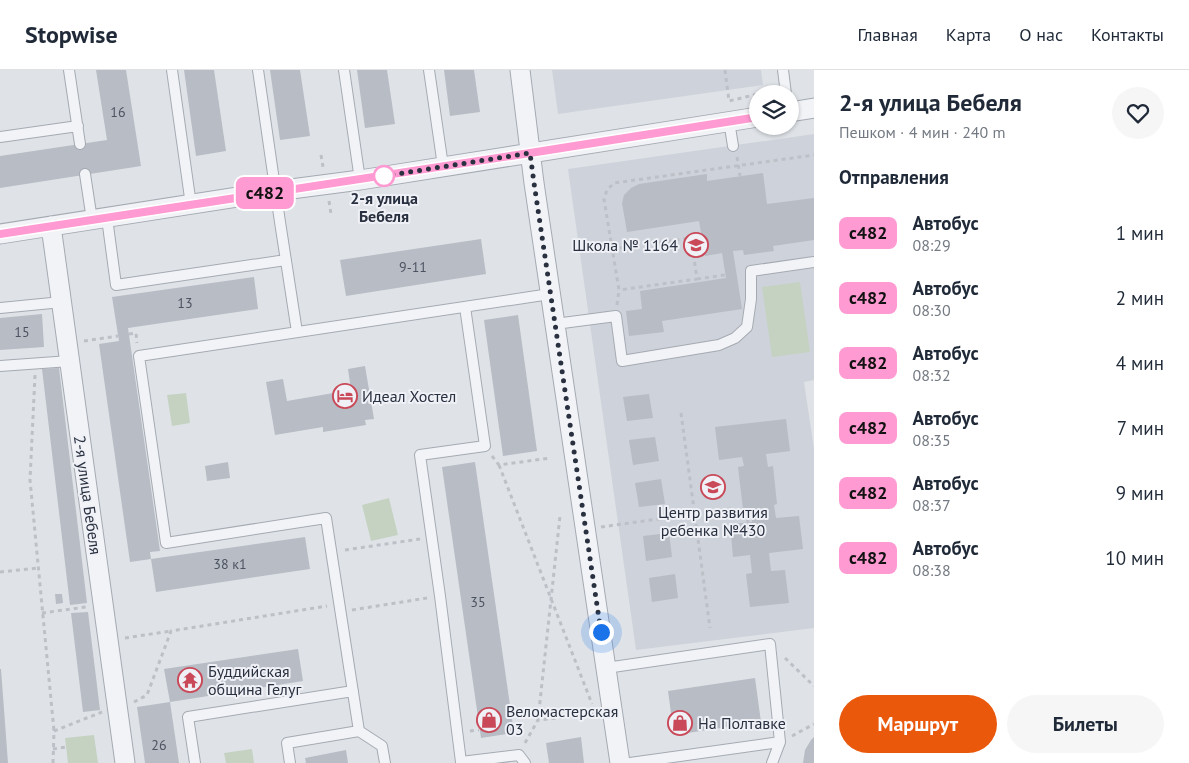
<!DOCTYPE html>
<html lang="ru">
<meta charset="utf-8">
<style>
body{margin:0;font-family:"PT Sans",sans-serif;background:#f6f6f7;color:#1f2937;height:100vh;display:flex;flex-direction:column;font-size:19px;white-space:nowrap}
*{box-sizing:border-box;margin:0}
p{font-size:16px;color:#747a83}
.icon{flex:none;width:28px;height:28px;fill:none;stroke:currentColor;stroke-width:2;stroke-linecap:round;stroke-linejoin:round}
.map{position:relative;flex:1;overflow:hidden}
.details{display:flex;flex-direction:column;background:#fff;width:375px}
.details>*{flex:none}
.badge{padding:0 10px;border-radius:8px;font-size:18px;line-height:32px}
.fabs{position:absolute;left:749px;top:15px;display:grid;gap:10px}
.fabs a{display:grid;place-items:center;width:50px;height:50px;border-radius:50%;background:#fff;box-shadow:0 1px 4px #0004;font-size:25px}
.you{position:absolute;width:25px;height:25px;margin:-12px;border:4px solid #fff;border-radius:50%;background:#1a73e8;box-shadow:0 0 0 8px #1a73e833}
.map>.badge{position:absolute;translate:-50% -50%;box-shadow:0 0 0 2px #fff}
h2{padding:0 25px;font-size:19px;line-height:45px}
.round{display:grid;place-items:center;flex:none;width:52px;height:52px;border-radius:26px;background:#f6f6f7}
.headline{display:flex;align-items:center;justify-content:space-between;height:85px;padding:0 25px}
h1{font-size:24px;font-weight:700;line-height:38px}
.cta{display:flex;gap:10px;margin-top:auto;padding:10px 25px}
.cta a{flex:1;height:58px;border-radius:30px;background:#ea580c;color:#fff;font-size:20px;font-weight:700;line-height:58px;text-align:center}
.cta a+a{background:#f6f6f7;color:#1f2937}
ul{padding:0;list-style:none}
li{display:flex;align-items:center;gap:15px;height:65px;padding:0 25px}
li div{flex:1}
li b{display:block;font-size:19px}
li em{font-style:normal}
li .badge{min-width:55px;font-weight:700;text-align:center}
header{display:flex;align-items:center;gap:30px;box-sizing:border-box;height:70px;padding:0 25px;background:#fff;border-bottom:1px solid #e0e1e3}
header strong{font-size:24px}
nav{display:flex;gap:28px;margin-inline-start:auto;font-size:18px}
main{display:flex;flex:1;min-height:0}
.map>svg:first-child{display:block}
.built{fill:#ced2da}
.green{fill:#c5d2c1}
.building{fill:#b7bcc5}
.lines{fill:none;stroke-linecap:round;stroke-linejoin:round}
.lane-casing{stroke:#a5aab2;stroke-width:12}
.street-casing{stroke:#a5aab2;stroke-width:21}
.path{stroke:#bec0c7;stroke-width:3;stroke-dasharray:4 4;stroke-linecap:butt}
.lane{stroke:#f2f3f7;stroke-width:10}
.street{stroke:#f2f3f7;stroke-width:19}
.line-casing{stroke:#fff;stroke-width:11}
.line{stroke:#ff9ad2;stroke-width:8}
.walk{stroke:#29303f;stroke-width:5;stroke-dasharray:0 9}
.stop-dot{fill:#fff;stroke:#ff9ad2;stroke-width:2.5}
.labels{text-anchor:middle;stroke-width:4;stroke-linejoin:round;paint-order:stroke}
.number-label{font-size:14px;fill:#4c5360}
.stop-label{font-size:16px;font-weight:bold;fill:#29303f;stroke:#eff1f6}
.poi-label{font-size:16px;fill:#29303f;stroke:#eff1f6;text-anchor:start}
.street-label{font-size:16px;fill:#29303f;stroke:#eff1f6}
</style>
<header>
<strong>Stopwise</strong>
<nav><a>Главная</a><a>Карта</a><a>О нас</a><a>Контакты</a></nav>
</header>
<main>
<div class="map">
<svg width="814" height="693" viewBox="0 0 814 693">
<rect width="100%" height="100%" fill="#dfe3e8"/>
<!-- built -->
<path class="built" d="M 552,0 L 761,0 L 763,15 L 558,44 Z
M 814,64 L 814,310 L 804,312 L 814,379 L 814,558 L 636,580 L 568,99 Z"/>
<!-- green -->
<path class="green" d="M 800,212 L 810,282 L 772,287 L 762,217 Z
M 186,323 L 190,353 L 172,356 L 167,325 Z
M 389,428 L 398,465 L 371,471 L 362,435 Z
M 94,665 L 98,693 L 68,693 L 65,668 Z
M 252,679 L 254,693 L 226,693 L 224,683 Z"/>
<!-- building -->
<path class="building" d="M 96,0 L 126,0 L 141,96 L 0,118 L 0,86 L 107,70 Z
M 184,0 L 214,0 L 226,81 L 196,86 Z
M 270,0 L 300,0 L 310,66 L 280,70 Z
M 357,0 L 387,0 L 395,54 L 365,58 Z
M 444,0 L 474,0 L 480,42 L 450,46 Z
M 763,103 L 767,134 L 814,128 L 814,170 L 773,176 L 774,181 L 744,185 L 743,180 L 733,181 L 742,239 L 662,251 L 664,262 L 629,266 L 626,241 L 642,239 L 640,221 L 726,208 L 722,183 L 705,186 L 699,151 L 627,162 L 622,133 L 624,125 L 631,118 L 639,114 L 707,104 L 707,111 Z
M 481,169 L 486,204 L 346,226 L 340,190 Z
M 254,207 L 258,239 L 128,258 L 160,481 L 150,482 L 151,489 L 130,492 L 99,274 L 119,271 L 112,227 Z
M 42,244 L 44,277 L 0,280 L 0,248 Z
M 518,245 L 537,381 L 503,386 L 484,250 Z
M 365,296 L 374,349 L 365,350 L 366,355 L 323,362 L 323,357 L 275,365 L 266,312 L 283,309 L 287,331 L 351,320 L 348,299 Z
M 59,298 L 87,533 L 70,535 L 42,299 Z
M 649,324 L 653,348 L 627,351 L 623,327 Z
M 786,349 L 790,381 L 766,384 L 768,397 L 773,396 L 777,434 L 774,435 L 776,448 L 799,446 L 803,479 L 769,483 L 771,501 L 785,500 L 789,533 L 750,537 L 746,504 L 752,503 L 750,485 L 733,487 L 730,454 L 752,452 L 751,438 L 743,439 L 738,397 L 744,396 L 742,387 L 719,390 L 715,357 Z
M 655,367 L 659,391 L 633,395 L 629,370 Z
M 228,392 L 230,408 L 207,411 L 205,396 Z
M 475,392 L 514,663 L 481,668 L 442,397 Z
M 661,409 L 665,434 L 639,437 L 635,413 Z
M 669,463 L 672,487 L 646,491 L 643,466 Z
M 305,467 L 310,499 L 156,522 L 151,489 Z
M 675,504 L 678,528 L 652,532 L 649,508 Z
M 55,524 L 62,524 L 63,533 L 56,534 Z
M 88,542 L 100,640 L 83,642 L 71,543 Z
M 298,579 L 303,611 L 170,632 L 164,599 Z
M 0,599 L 1,599 L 8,693 L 0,693 Z
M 755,608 L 761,652 L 674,665 L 668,621 Z
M 170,632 L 179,693 L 145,693 L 137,637 Z
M 581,667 L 584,693 L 549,693 L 546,673 Z
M 814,667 L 814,693 L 803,693 L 805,680 L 811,670 Z
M 346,680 L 348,693 L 306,693 L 305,688 Z"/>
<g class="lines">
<defs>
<path id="lane" d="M 69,0 L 80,74
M 172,0 L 191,135
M 258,0 L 280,152 L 297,262
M 344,0 L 360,110
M 429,0 L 443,96
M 783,0 L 786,24
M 729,51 L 733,76
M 0,67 L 78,56
M 85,104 L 92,150
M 107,148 L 116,215 L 286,190
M 465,237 L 485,376 L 420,385 L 440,526 L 461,692 L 519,685 L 525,693
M 0,238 L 62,232
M 555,254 L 616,246 L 622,291 L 719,275 L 735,268 L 747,257 L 751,229 L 751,201 L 814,192
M 0,296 L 70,291
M 606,598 L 770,574 L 780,672 L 772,693
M 195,693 L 188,647 L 353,621
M 290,693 L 287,673 L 359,661
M 385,693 L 382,676 L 359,661 L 326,448 L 166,473 L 139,286 L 550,224
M 630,693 L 780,672"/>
<path id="street" d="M 520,0 L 534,113 L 620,693
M 790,42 L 814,38
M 51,156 L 125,693
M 0,164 L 276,121 L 360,110 L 758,47"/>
</defs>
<!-- lane casing -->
<use href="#lane" class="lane-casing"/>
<!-- street casing -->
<use href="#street" class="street-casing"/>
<!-- path -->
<path class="path" d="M 725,0 L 729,31 L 758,24
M 758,24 L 774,19
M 321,85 L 323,97
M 737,87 L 740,106
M 329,131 L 331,144
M 612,179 L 691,168 L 697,209 L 619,220
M 697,209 L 725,205
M 617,235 L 619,220 L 604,129 L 607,120 L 614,113 L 814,85
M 129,264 L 136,263 L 137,273
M 84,271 L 118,266
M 35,305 L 30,410 L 54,661
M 681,343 L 710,558
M 492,386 L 499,395 L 550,388
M 499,395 L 592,634
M 601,457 L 730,439 L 747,446 L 748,452
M 345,480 L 420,469
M 0,502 L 38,498
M 352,540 L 427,528
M 42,543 L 86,537
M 125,568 L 171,561
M 785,588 L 814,616
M 134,632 L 147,625 L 171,561 L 327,536
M 538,650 L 560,446
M 470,661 L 479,660
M 792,666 L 814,654
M 525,673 L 538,650 L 596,644 L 595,642
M 53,679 L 66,677
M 53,693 L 54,661 L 102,642"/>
<!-- lane -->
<use href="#lane" class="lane"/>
<!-- street -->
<use href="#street" class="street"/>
</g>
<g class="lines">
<defs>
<path id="line" d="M 0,164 L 530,83 L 758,47"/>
</defs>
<!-- line casing -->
<use href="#line" class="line-casing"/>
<!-- line -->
<use href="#line" class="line"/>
<!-- walk -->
<path class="walk" d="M 384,106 L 530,83 L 534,113 L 601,562"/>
</g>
<!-- icons -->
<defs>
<symbol id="school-ring" viewBox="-11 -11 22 22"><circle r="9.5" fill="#eff1f6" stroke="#c94958" stroke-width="1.5"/><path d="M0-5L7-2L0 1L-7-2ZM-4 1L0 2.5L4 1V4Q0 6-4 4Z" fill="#c94958"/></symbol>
<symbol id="hotel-ring" viewBox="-11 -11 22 22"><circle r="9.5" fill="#eff1f6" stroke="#c94958" stroke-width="1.5"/><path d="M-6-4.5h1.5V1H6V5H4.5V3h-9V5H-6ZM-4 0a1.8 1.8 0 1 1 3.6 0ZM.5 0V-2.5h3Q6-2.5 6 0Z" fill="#c94958"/></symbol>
<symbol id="temple-ring" viewBox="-11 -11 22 22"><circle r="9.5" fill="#eff1f6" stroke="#c94958" stroke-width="1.5"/><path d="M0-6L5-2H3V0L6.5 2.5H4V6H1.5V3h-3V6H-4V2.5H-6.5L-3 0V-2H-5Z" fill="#c94958"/></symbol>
<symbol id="shop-ring" viewBox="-11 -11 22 22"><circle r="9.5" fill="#eff1f6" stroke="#c94958" stroke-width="1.5"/><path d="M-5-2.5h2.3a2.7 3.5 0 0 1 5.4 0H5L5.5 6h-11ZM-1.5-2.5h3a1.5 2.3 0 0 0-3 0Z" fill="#c94958"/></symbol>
</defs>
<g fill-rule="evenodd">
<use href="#school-ring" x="682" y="161" width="28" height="28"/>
<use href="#hotel-ring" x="331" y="312" width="28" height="28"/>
<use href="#school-ring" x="699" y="403" width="28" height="28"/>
<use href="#temple-ring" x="176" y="596" width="28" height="28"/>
<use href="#shop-ring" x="475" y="636" width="28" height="28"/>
<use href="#shop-ring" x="666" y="639" width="28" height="28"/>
</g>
<!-- markers -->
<circle class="stop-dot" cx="384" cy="106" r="10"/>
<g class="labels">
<!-- number labels -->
<g class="number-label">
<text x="118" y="47">16</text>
<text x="413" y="202">9-11</text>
<text x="185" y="238">13</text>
<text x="22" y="267">15</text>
<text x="230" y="499">38 к1</text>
<text x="478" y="537">35</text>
<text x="159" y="680">26</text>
</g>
<!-- stop labels -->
<g class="stop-label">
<text x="384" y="134">2-я улица<tspan x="384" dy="18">Бебеля</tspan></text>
</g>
<!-- poi labels -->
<g class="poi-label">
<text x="678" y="181" text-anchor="end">Школа № 1164</text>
<text x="362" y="332">Идеал Хостел</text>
<text x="713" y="448" text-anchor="middle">Центр развития<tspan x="713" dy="18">ребенка №430</tspan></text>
<text x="208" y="607">Буддийская<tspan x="208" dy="18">община Гелуг</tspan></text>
<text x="506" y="647">Веломастерская<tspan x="506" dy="18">03</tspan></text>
<text x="698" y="659">На Полтавке</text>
</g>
<!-- street labels -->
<g class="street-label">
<text transform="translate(88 425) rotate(82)" y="6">2-я улица Бебеля</text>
</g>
</g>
</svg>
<div class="fabs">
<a><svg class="icon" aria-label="layers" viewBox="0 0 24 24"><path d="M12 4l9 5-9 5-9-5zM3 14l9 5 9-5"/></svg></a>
</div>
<div class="you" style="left:601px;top:562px"></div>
<b class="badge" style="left:265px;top:123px;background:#ff9ad2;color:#111">с482</b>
</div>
<section class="details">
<div class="headline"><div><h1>2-я улица Бебеля</h1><p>Пешком · 4 мин · 240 m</p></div><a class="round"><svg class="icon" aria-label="heart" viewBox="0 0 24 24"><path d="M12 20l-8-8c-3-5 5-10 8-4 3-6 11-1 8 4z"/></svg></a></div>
<h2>Отправления</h2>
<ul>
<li><span class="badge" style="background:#ff9ad2;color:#111">с482</span><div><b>Автобус</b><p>08:29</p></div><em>1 мин</em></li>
<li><span class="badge" style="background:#ff9ad2;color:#111">с482</span><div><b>Автобус</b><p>08:30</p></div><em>2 мин</em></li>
<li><span class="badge" style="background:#ff9ad2;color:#111">с482</span><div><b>Автобус</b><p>08:32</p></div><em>4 мин</em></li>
<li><span class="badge" style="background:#ff9ad2;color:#111">с482</span><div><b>Автобус</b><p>08:35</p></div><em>7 мин</em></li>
<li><span class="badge" style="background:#ff9ad2;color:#111">с482</span><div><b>Автобус</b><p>08:37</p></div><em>9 мин</em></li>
<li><span class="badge" style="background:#ff9ad2;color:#111">с482</span><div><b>Автобус</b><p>08:38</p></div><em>10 мин</em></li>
</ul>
<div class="cta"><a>Маршрут</a><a>Билеты</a></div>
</section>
</main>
